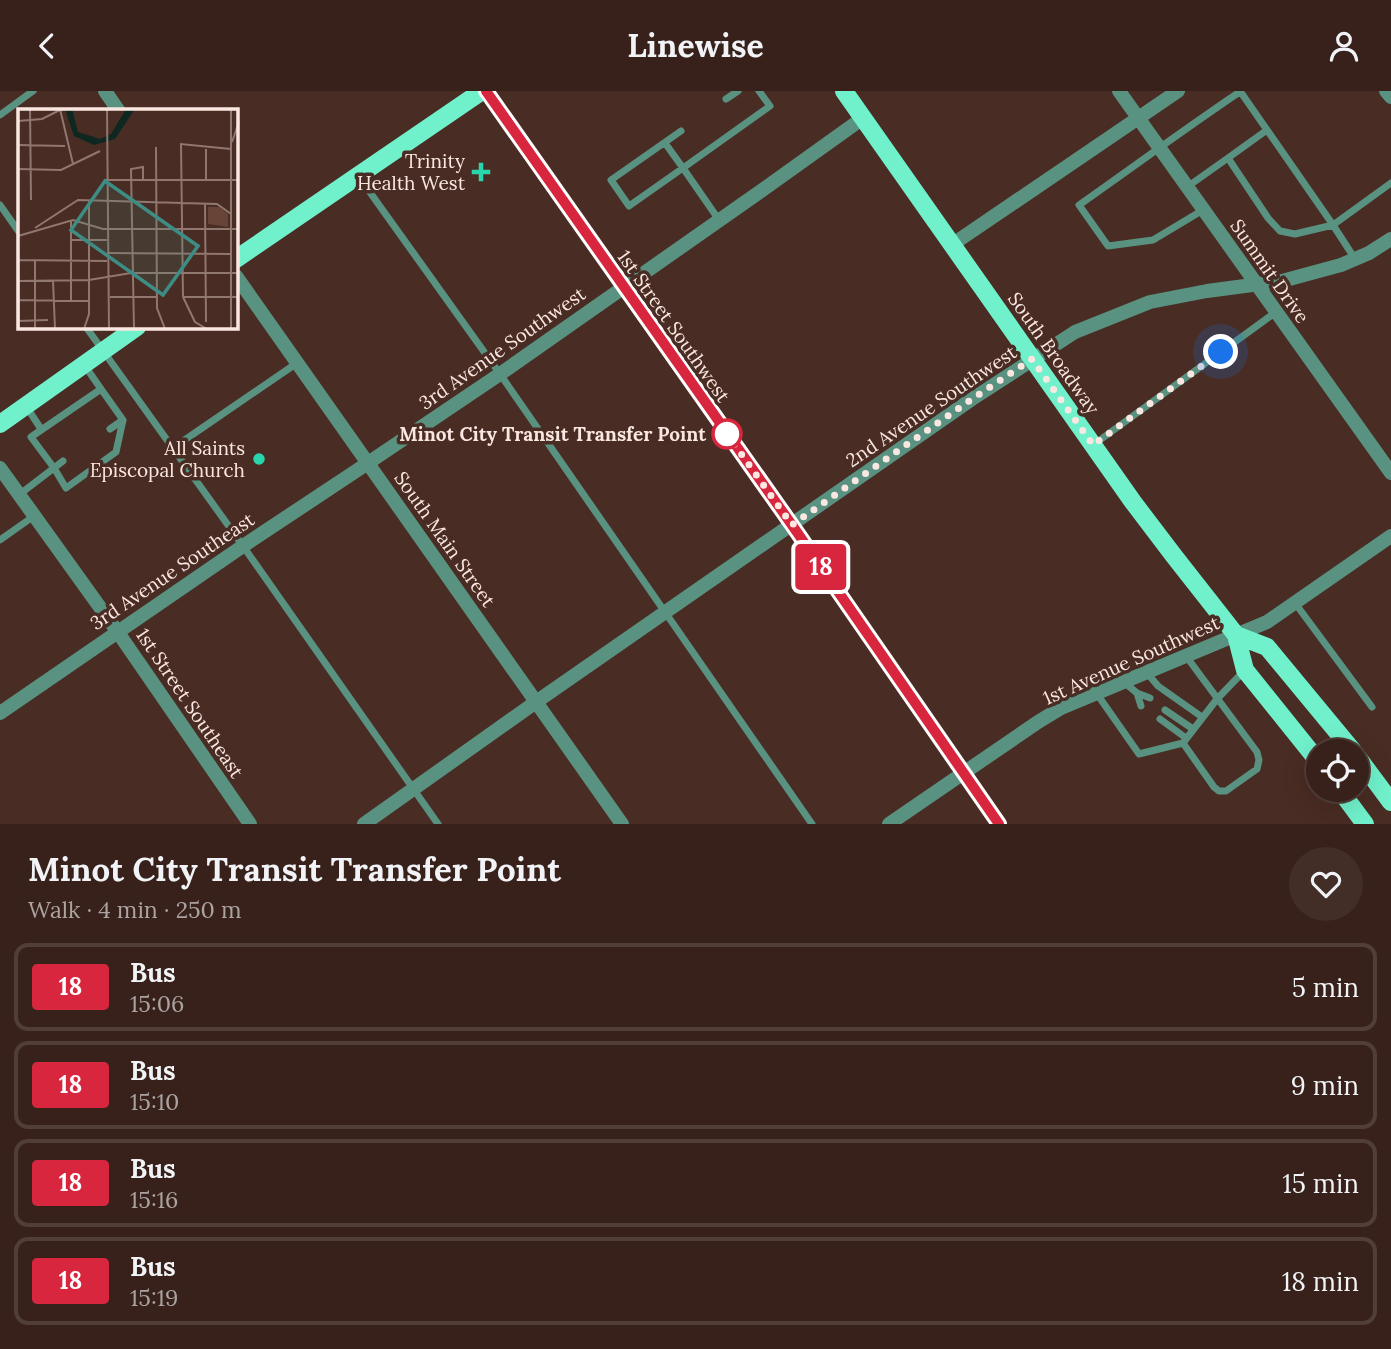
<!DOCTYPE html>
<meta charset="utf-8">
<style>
body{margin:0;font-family:Lora,serif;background:#422e27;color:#f1f3f6;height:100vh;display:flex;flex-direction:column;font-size:26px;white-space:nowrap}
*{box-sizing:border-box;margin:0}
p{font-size:23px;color:#aaa3a2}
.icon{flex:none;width:38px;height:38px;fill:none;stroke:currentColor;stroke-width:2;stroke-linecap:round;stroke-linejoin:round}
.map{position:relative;height:733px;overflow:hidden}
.side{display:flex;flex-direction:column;background:#37211a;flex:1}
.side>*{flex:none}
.badge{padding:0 14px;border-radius:5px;font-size:24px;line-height:46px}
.buttons{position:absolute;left:1306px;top:648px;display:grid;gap:14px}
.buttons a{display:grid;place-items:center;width:63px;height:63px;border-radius:50%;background:#37211a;box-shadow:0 7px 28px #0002,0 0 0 2px #513e39;font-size:35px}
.you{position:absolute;width:35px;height:35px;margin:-18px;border:5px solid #fff;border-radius:50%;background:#1a73e8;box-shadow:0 0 0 10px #1a73e833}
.map>.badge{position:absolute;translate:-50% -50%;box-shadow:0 0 0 4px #fff}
.round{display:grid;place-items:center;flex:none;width:74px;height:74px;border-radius:37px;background:#422e27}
.summary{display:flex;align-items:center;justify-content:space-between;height:119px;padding:0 28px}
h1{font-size:33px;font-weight:700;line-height:52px}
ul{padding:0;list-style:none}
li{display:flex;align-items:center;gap:21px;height:88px;margin:0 14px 10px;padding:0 14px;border:4px solid #513e39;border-radius:14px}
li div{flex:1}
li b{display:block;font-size:26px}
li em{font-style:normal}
li .badge{min-width:77px;font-weight:700;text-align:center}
header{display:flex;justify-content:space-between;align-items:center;height:91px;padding:0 28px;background:#37211a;font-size:32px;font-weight:700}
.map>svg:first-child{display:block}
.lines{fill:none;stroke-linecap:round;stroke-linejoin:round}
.service{stroke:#599280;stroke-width:7}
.minor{stroke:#599280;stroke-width:14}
.tertiary{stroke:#599280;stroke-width:14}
.primary{stroke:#70f0cb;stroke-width:18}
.line-casing{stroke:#fff;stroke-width:16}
.line{stroke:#d7263d;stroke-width:10}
.walk{stroke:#fbe7e1;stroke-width:7;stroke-dasharray:0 12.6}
.poi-dot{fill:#29d5ac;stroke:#492c23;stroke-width:2.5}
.stop-dot{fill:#fff;stroke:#d7263d;stroke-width:3.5}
.labels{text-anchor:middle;stroke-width:7;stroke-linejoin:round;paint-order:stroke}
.poi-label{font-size:19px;fill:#fbe7e1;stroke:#492c23;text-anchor:end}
.street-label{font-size:19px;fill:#fbe7e1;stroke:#492c23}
.stop-label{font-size:19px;font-weight:bold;fill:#fbe7e1;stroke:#492c23;text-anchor:end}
.inset-road{fill:none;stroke:#90776f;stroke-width:2}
.view{fill:#3e8d85;fill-opacity:0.15;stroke:#3e8d85;stroke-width:3.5}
.inset-edge{fill:none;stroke:#fbe7e1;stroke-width:3.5}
</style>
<header><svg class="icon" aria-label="back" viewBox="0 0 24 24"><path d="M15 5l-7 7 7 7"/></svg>Linewise<svg class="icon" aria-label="person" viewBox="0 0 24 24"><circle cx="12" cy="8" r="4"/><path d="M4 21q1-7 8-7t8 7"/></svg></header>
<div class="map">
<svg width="1391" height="733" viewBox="0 0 1391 733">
<rect width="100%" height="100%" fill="#492c23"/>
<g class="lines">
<!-- service -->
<path class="service" d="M 1240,0 L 1333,134 L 1355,168
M 726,8 L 738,0
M 0,24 L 33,0
M 1267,39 L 1228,67 L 1268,127 L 1280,140 L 1295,143 L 1333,134 L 1391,92
M 681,40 L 611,89 L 629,115 L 683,77 L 719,129
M 665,52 L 683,77 L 770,15 L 759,0
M 359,86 L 500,283 L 812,733
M 1187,96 L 1228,67
M 0,114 L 19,141
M 1203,119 L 1153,149 L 1108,155 L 1079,114 C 1133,76 1186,37 1241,0
M 86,236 L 243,455 L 438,733
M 85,275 L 101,298
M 26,315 L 41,338
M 110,338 L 123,329
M 1093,354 L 1276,221
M 173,357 L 297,272
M 20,403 L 54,377 L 31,346 L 101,298 L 123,329 L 116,361 L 66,397 L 54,377 L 63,370
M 0,449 L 34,425
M 1295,512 L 1372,616
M 1147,582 L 1158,595 L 1202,626
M 1125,592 L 1137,602 L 1150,607
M 1137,602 L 1141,615
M 1097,603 L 1139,663 L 1183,652 L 1217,608 L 1244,580
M 1165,619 L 1193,638
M 1160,628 L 1186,647
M 1183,652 L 1214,696 L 1219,700 L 1226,700 L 1257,678 L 1259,669 L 1257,661 L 1186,565"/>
<!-- minor -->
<path class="minor" d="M 486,0 L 792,434 L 999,733
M 1119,0 L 1391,382
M 1386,0 L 1391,6
M 953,153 L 1178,0
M 0,377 L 117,540 L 250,733
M 0,622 L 243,455 L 368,372 L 500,283 L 761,100 L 863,27
M 364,733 L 536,611
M 889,733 L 1038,631 L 1061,617 L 1267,531 L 1391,445"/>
<!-- tertiary -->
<path class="tertiary" d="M 105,0 L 118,19
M 236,185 L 622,733
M 536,611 L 972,308 L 1075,241 L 1150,211 L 1207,200 L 1282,190 L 1341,174 L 1369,162 L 1391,148"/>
<!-- primary -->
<path class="primary" d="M 844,0 L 1133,411 L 1174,465 L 1236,544 L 1245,579 L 1318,670
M 236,168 L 482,0
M 0,333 L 137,236
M 1236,544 L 1267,556 L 1353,660
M 1356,664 L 1391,711
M 1339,698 L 1365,733"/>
</g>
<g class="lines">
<defs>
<path id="line" d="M 486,0 L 792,434 L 999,733"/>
</defs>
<!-- line casing -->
<use href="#line" class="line-casing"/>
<!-- line -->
<use href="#line" class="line"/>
<!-- walk -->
<path class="walk" d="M 727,343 L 792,434 L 972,308 L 1032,268 L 1093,354 L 1221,261"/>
</g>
<!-- markers -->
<g class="poi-dot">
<path d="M477.5 70.5h7v7h7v7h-7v7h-7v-7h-7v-7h7z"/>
<circle cx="259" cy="368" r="7"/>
</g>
<circle class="stop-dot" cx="727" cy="343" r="14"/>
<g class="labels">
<!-- poi labels -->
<g class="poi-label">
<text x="465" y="77">Trinity<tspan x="465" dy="22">Health West</tspan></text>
<text x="245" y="364">All Saints<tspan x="245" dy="22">Episcopal Church</tspan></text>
</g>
<!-- street labels -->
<g class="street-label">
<text transform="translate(1270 180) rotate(55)" y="7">Summit Drive</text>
<text transform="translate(674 235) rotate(55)" y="7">1st Street Southwest</text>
<text transform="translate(502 257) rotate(-35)" y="7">3rd Avenue Southwest</text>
<text transform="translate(1054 262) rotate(55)" y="7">South Broadway</text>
<text transform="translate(931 315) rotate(-34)" y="7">2nd Avenue Southwest</text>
<text transform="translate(445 448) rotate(55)" y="7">South Main Street</text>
<text transform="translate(172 480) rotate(-34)" y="7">3rd Avenue Southeast</text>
<text transform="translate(1131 569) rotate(-24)" y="7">1st Avenue Southwest</text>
<text transform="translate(190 612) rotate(56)" y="7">1st Street Southeast</text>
</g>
<!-- stop labels -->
<g class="stop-label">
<text x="706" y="350">Minot City Transit Transfer Point</text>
</g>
</g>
<!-- overview -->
<g transform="translate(18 18)">
<rect width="220" height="220" fill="#492c23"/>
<path d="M 190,98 L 201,98 L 210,105 L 210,118 L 190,115 Z" fill="#674338"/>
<path d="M 47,0 L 54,0 L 60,23 L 82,30 L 93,25 L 108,0 L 117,0 L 97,30 L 76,36 L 56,27 Z" fill="#0e2821"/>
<path class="inset-road" d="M 12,0 L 13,91M 42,0 L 55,55M 89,0 L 91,220M 0,12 L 24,10 L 44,0M 214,33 L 221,13M 0,36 L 47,37M 138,38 L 139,199 L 147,220M 0,60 L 43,61 L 82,42M 86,71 L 221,71M 188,71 L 188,40M 187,95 L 188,213M 17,119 L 60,91 L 199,95 L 213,105M 0,127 L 55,111 L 85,120 L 221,120M 53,131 L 89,131M 0,135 L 1,220M 89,144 L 213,145M 0,151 L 89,152M 17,152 L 17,220M 35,171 L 37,220M 0,172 L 71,171 L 113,164 L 221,164M 92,188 L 139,188M 165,188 L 163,35 L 213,40M 165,188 L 221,188M 165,188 L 177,213 L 189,220M 0,191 L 71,192M 53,192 L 53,112M 0,212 L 30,211M 66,220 L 71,205 L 71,92M 116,220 L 113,60 L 125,58 L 125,71M 213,220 L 213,0"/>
<path class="view" d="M 87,72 L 180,137 L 145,186 L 53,121 Z"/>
<rect width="220" height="220" class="inset-edge"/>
</g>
</svg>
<div class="buttons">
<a><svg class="icon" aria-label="locate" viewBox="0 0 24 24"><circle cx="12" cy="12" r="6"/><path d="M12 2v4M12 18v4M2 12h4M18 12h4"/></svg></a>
</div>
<div class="you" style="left:1221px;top:261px"></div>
<b class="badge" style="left:821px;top:476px;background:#d7263d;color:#fff">18</b>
</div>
<section class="side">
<div class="summary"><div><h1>Minot City Transit Transfer Point</h1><p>Walk · 4 min · 250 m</p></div><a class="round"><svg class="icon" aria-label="heart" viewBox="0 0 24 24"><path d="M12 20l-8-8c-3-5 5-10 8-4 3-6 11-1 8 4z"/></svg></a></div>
<ul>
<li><span class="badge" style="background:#d7263d;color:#fff">18</span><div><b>Bus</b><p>15:06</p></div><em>5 min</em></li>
<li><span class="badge" style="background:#d7263d;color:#fff">18</span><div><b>Bus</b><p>15:10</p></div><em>9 min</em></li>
<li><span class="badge" style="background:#d7263d;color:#fff">18</span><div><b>Bus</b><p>15:16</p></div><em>15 min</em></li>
<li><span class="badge" style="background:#d7263d;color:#fff">18</span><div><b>Bus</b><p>15:19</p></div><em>18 min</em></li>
</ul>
</section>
